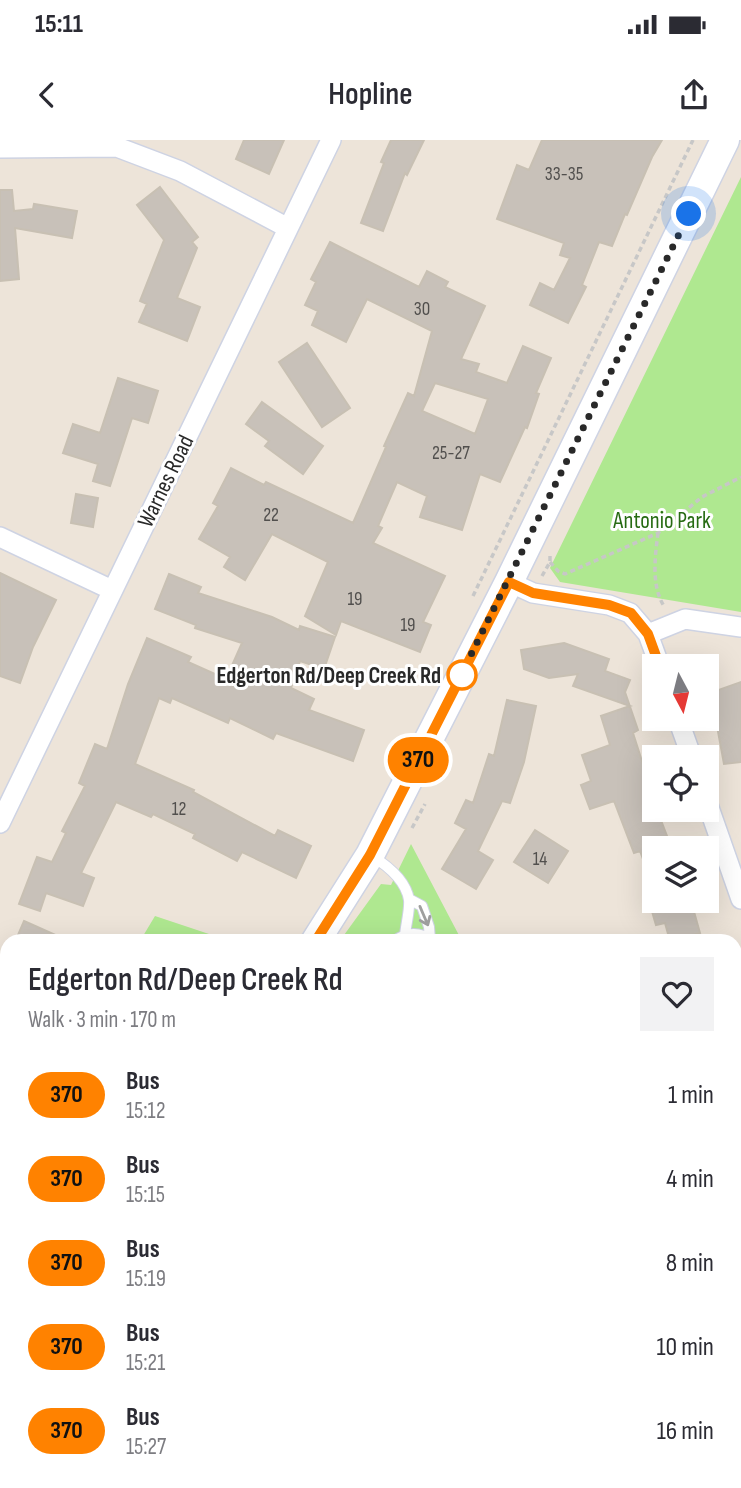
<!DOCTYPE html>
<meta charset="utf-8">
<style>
body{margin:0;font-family:"Sofia Sans Condensed",sans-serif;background:#f2f2f3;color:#2b2b33;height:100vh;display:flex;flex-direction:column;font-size:26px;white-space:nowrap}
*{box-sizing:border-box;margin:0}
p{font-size:23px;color:#7c7c81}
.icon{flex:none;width:38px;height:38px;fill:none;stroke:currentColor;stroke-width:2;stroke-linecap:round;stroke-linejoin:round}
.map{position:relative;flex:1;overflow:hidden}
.panel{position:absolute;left:0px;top:794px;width:742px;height:555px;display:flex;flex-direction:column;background:#fff;border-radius:21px 21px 0 0;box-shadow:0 7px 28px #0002}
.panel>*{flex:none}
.badge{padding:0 14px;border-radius:23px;font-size:24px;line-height:46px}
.needle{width:46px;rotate:173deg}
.fabs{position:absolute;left:642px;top:514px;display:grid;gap:14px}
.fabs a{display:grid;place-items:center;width:77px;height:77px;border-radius:0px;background:#fff;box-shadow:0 7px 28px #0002;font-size:35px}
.you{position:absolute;width:35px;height:35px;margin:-18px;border:5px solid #fff;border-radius:50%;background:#1a73e8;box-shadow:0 0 0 10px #1a73e833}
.map>.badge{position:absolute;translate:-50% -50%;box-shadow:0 0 0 4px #fff}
.round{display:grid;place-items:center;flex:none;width:74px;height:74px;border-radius:0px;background:#f2f2f3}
.headline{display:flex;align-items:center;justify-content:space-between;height:119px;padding:0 28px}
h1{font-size:33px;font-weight:600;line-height:52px}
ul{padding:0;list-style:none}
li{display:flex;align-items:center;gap:21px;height:84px;padding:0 28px}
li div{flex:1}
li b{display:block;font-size:26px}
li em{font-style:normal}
li .badge{min-width:77px;font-weight:700;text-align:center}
.status{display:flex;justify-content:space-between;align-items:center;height:49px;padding:0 35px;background:#fff;direction:ltr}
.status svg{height:19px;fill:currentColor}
header{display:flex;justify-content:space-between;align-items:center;height:91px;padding:0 28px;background:#fff;font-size:32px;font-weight:600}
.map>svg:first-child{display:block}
.green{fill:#afe890}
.building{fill:#c8c1b9;stroke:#c8c0b3;stroke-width:2;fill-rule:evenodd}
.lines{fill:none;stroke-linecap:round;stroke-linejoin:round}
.service-casing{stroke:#ced3e3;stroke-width:12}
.minor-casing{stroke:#ced3e3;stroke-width:22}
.secondary-casing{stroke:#ced3e3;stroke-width:31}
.path{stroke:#c7c7c7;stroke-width:3.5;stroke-dasharray:5 3.5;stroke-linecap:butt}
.service{stroke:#fff;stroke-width:10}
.minor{stroke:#fff;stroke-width:19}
.secondary{stroke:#fff;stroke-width:28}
.oneway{stroke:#9f9f9f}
.line-casing{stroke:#fff;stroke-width:16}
.line{stroke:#ff8200;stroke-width:10}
.walk{stroke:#292929;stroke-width:7;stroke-dasharray:0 12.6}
.stop-dot{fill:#fff;stroke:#ff8200;stroke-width:3.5}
.labels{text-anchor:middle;stroke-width:6;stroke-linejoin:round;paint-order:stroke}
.number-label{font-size:19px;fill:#514f4d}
.street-label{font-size:23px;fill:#292929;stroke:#fff}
.park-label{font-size:23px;fill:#276b13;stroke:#fff}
.stop-label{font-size:23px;font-weight:bold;fill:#292929;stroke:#fff;text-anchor:end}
</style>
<div class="status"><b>15:11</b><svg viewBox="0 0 49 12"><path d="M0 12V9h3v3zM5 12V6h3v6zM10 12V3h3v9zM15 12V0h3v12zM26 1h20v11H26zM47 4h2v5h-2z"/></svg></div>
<header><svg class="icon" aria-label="back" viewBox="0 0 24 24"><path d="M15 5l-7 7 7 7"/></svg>Hopline<svg class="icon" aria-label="share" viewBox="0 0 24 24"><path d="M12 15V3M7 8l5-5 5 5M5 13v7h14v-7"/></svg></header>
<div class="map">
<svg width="741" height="1348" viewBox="0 0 741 1348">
<rect width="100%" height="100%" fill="#ede4d9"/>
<!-- green -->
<path class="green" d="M 741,37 L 741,472 L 560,442 L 550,428 Z
M 411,704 L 462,801 L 339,802 L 381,744 L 391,745 Z
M 155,776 L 230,801 L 140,801 Z
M 0,969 L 7,972 L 7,1084 L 0,1089 Z
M 7,1141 L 7,1342 L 594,1342 L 601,1348 L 0,1348 L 0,1146 Z"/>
<!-- building -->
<path class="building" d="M 244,0 L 284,0 L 269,34 L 236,19 Z
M 391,0 L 424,0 L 407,35 L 405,33 L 383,91 L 361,83 L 384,23 L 381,22 Z
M 542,0 L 662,0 L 652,17 L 627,75 L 625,74 L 612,106 L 599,102 L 582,145 L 586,147 L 568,183 L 530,165 L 540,143 L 554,150 L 570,118 L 560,115 L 564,103 L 497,79 L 517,25 L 529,30 Z
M 160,47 L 198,97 L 192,102 L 197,108 L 177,158 L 200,167 L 187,201 L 139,182 L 147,164 L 140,161 L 164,100 L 137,65 Z
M 0,50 L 12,50 L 14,71 L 33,69 L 34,64 L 77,71 L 72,98 L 15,88 L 19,139 L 0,141 Z
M 330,102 L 419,147 L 427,131 L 448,142 L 445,147 L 485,166 L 461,219 L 479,224 L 476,232 L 507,243 L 523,206 L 551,218 L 536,253 L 539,254 L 527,288 L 525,287 L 500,342 L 480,334 L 462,390 L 420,377 L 427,356 L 397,342 L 378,386 L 382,388 L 373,403 L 445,436 L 423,482 L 431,485 L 420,512 L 341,481 L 336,495 L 305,476 L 328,422 L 272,394 L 245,440 L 224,427 L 230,417 L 199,399 L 218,366 L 213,363 L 231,328 L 264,345 L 266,342 L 353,383 L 386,307 L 384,306 L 408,253 L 414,256 L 432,191 L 367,159 L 346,202 L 312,185 L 318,171 L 305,165 L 316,142 L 311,139 ZM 435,243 L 488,259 L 475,294 L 422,271 Z
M 307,203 L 350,268 L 322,287 L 279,222 Z
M 118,238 L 158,251 L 148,283 L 132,278 L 110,346 L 93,341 L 98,324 L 63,313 L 73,284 L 100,293 Z
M 262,262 L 323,306 L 303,334 L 265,306 L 269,301 L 246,284 Z
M 76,354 L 98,358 L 93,387 L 71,383 Z
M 0,433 L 56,460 L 33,507 L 20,543 L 0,536 Z
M 169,434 L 201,447 L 198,453 L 272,477 L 299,490 L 300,486 L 335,497 L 324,529 L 300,521 L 291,548 L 314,559 L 309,570 L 364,590 L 353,621 L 276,593 L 273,599 L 230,578 L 228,583 L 172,558 L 170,563 L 159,558 L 135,624 L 194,650 L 193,652 L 275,696 L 278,690 L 311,706 L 296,738 L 242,712 L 237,721 L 193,698 L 195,694 L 153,674 L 151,677 L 116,662 L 81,733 L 94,738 L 83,766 L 46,753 L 40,771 L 19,764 L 37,717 L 52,722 L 66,693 L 62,691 L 85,646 L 79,643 L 95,604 L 107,609 L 128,544 L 147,498 L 191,517 L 188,522 L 226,539 L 242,503 L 195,488 L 196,485 L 155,469 Z
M 564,503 L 609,519 L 605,531 L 630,540 L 625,552 L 638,590 L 633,593 L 654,659 L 654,670 L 657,670 L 672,709 L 654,709 L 654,746 L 653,746 L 640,711 L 634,713 L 614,661 L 590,669 L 581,645 L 591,641 L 582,615 L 610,605 L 601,576 L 630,566 L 573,546 L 578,534 L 549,538 L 524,529 L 521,510 Z
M 741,542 L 741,622 L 724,624 L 717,586 L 707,554 Z
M 507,560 L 536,566 L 524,622 L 510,663 L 502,661 L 478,711 L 493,720 L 476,749 L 442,729 L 466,689 L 455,683 L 466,660 L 473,663 L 489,614 L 494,616 Z
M 535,690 L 568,711 L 548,743 L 514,722 Z
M 674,761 L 691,761 L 700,793 L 670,801 L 665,783 L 656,785 L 651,768 Z
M 24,781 L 71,802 L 15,802 Z"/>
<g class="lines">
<defs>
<path id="service" d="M 372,716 C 388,726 406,740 409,760 C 410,770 406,784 405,795
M 409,759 L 422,766 L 429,787 L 430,799
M 393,802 C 406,792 419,791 433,801
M 0,1296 L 7,1292"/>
<path id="minor" d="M 0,8 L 117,7 L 180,31 L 288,88
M 0,397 L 112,450
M 509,442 L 533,453 L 609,465 L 630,473 L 648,494 L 660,527
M 648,494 L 685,479 L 741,487
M 678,579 L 692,618
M 707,662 L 741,759
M 0,683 L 331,0
M 735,862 L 741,860
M 735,1276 L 741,1278"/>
<path id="secondary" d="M 315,802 L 370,715 L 509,442 L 725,0
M 0,1117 L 7,1111"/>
</defs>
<!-- service casing -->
<use href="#service" class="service-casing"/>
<!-- minor casing -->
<use href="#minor" class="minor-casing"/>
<!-- secondary casing -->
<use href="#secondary" class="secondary-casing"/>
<!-- path -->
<path class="path" d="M 658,393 C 655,416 651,446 664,466
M 550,422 L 558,431 L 565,434 L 658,393 L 702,357 L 741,337
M 542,436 L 550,422 L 550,414
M 473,456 L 693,0
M 412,688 L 425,664
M 0,1015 L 7,1012
M 0,1021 L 7,1033
M 249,1342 L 254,1348
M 315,1342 L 326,1348
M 333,1348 L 335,1342
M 461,1348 L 461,1342"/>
<!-- service -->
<use href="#service" class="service"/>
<!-- minor -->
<use href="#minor" class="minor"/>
<!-- secondary -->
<use href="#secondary" class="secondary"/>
</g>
<!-- one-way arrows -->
<defs><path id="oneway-shaft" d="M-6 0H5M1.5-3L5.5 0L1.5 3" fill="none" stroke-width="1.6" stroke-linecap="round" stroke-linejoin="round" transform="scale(1.75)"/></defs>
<use class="oneway" href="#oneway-shaft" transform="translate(424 776) rotate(67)"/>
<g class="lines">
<defs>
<path id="line" d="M 315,802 L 370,715 L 509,442 L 533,453 L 609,465 L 631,473 L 648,494 L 660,527"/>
</defs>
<!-- line casing -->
<use href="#line" class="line-casing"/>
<!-- line -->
<use href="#line" class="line"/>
<!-- walk -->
<path class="walk" d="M 462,535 L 458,541 L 689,74"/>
</g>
<!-- markers -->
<circle class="stop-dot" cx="462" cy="535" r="14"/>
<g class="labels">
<!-- number labels -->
<g class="number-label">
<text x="564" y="40">33-35</text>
<text x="422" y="175">30</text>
<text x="451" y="319">25-27</text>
<text x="271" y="381">22</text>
<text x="355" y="465">19</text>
<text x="408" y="491">19</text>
<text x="179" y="675">12</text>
<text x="540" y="725">14</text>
</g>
<!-- street labels -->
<g class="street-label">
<text transform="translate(165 341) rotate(-64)" y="8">Warnes Road</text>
</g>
<!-- park labels -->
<g class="park-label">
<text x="662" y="388">Antonio Park</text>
</g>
<!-- stop labels -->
<g class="stop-label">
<text x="441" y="543">Edgerton Rd/Deep Creek Rd</text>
</g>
</g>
</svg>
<div class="fabs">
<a><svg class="needle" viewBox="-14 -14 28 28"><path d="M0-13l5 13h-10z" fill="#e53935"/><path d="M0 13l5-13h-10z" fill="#7c7c81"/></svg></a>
<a><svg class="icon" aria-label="locate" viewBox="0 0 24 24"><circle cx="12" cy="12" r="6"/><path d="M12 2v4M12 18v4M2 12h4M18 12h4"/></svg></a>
<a><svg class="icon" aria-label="layers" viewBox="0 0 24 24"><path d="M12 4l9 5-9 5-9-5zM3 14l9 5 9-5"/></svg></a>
</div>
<div class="you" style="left:689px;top:74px"></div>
<b class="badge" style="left:418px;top:620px;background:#ff8200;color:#111">370</b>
<section class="panel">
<div class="headline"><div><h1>Edgerton Rd/Deep Creek Rd</h1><p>Walk · 3 min · 170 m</p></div><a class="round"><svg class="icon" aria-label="heart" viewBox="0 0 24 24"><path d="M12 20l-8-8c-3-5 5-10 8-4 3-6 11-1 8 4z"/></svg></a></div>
<ul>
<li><span class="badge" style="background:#ff8200;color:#111">370</span><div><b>Bus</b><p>15:12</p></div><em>1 min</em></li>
<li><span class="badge" style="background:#ff8200;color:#111">370</span><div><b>Bus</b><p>15:15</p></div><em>4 min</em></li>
<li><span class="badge" style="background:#ff8200;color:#111">370</span><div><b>Bus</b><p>15:19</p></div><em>8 min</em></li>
<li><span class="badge" style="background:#ff8200;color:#111">370</span><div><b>Bus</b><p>15:21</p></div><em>10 min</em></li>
<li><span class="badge" style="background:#ff8200;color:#111">370</span><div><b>Bus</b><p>15:27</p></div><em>16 min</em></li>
</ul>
</section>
</div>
